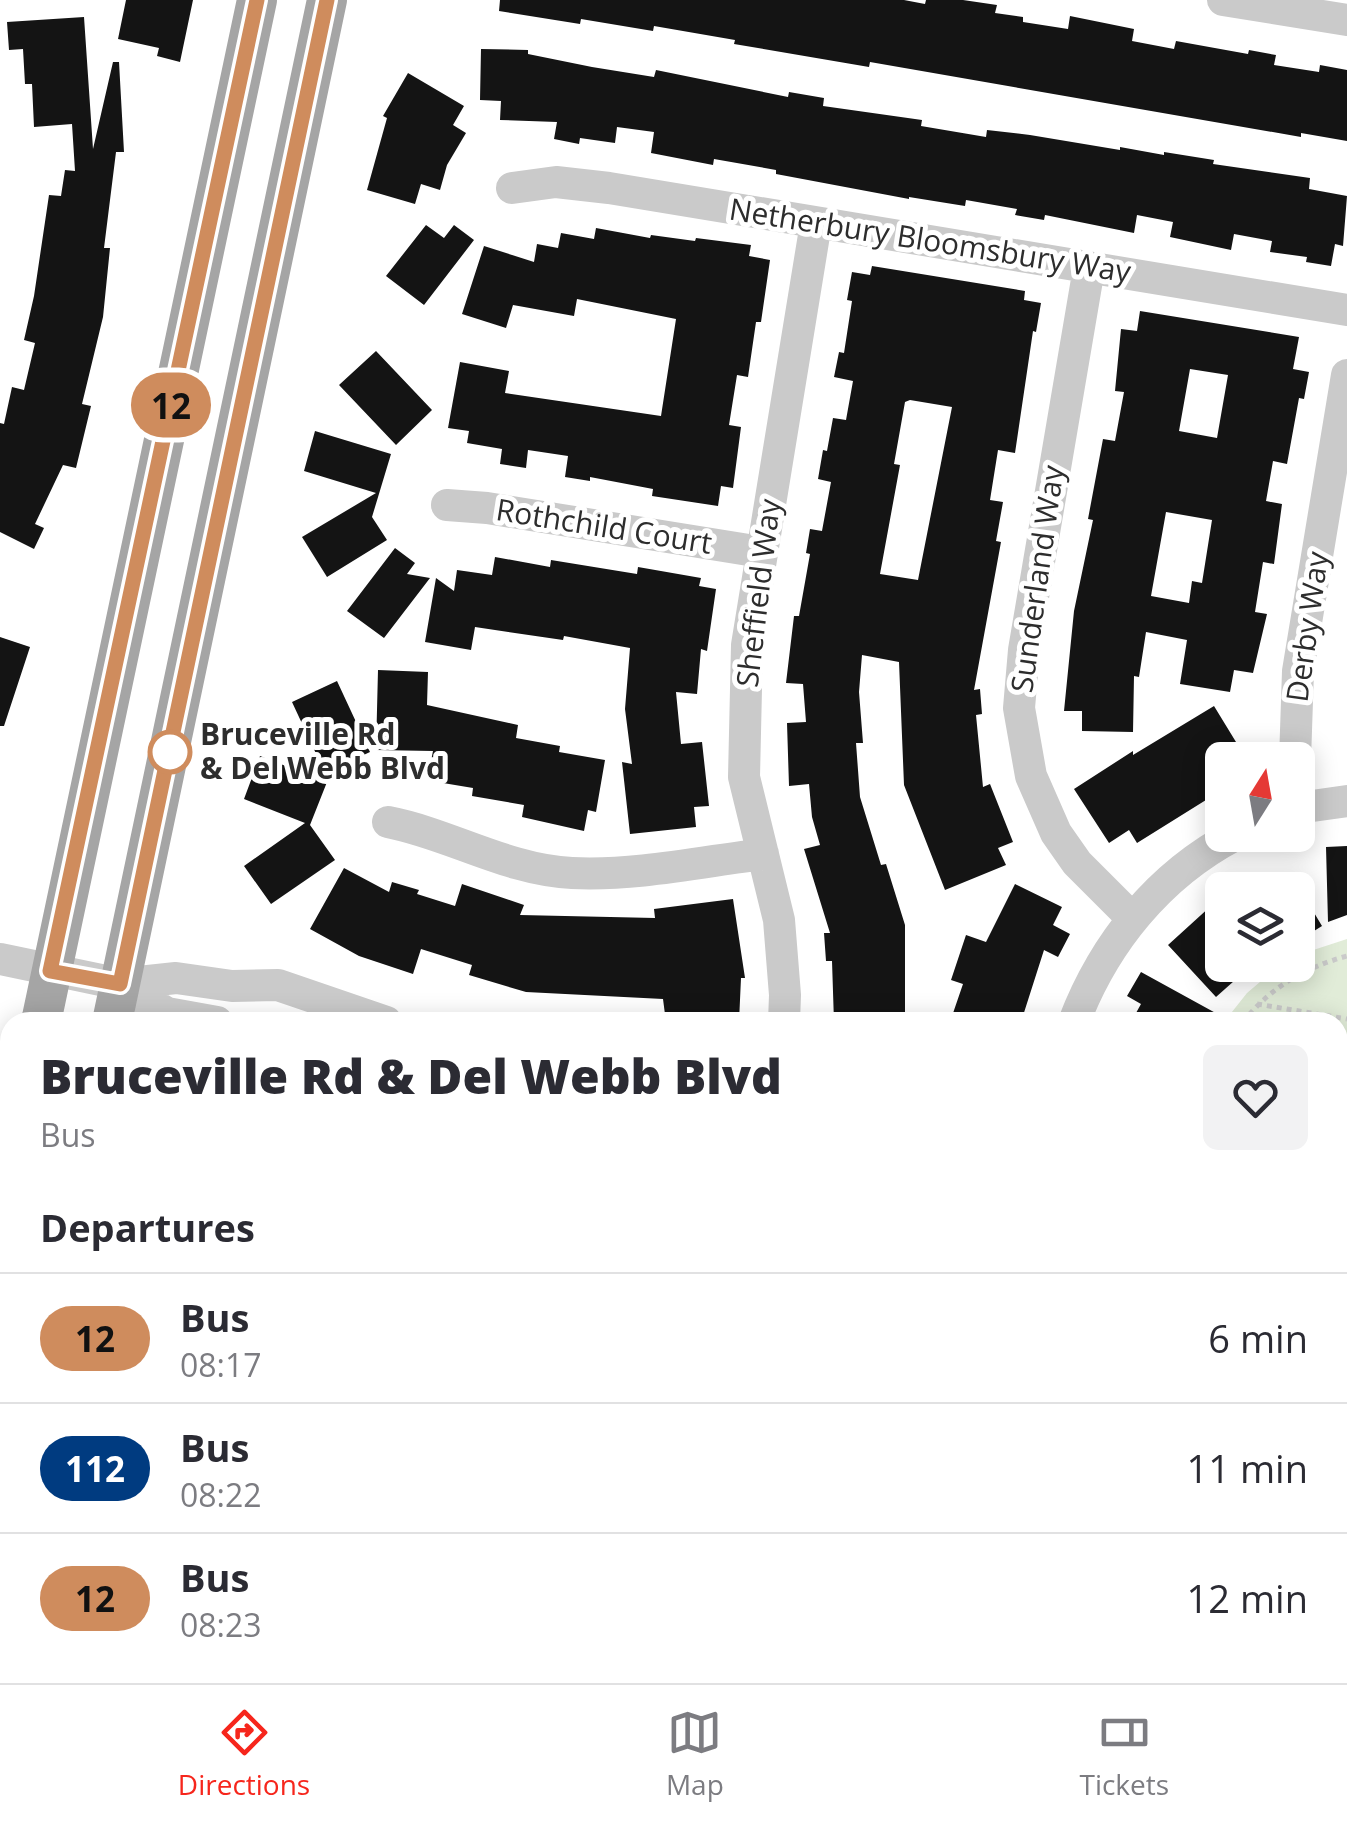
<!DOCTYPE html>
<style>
body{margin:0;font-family:"Open Sans",sans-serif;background:#f2f2f3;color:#2b2b33;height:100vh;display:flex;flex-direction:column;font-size:38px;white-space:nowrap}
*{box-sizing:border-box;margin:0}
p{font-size:32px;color:#7c7c81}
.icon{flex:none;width:55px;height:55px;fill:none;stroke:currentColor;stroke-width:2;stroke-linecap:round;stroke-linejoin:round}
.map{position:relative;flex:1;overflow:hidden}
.sheet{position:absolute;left:0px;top:1012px;width:1348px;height:672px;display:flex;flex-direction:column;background:#fff;border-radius:30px 30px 0 0;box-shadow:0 5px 25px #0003}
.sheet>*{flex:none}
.badge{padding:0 20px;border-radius:32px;font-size:35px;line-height:65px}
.needle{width:65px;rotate:11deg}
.tools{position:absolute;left:1205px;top:742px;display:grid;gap:20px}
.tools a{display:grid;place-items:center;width:110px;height:110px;border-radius:15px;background:#fff;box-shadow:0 5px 25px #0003;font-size:50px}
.map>.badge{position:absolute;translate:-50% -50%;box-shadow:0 0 0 5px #fff}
h2{padding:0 40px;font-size:38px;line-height:90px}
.round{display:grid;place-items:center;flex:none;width:105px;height:105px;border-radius:15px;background:#f2f2f3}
.overview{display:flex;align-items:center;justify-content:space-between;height:170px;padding:0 40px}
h1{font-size:48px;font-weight:800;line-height:75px}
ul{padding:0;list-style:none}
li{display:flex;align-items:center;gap:30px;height:130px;padding:0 40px;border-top:2px solid #e1e1e2}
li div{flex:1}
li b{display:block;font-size:38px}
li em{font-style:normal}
li .badge{min-width:110px;font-weight:700;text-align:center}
.tabs{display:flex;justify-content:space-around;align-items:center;height:140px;border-top:2px solid #e1e1e2;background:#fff;font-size:28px;color:#7c7c81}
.tabs a{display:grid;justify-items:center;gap:5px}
.tabs .selected{color:#f6261c}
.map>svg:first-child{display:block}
.green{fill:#e1ecd8}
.building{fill:#141414;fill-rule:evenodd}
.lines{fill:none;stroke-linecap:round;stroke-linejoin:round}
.path{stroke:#cacaca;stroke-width:5;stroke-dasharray:5 5;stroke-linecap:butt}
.minor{stroke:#cacaca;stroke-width:32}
.major{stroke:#a5a5a5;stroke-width:40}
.line-casing{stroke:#fff;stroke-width:22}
.line{stroke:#cf8c5d;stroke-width:15}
.stop-dot{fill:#fff;stroke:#cf8c5d;stroke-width:5}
.labels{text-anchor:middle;stroke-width:10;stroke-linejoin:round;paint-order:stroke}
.street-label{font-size:30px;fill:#2d2d2d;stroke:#fff}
.stop-label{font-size:30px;font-weight:bold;fill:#2d2d2d;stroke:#fff;text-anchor:start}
</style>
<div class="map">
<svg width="1347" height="1683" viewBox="0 0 1347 1683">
<rect width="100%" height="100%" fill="#fff"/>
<!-- green -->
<path class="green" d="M 1347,939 L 1347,1110 L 1338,1109 L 1338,1022 L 1224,1022 L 1247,993 L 1273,971 L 1282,965 L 1298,965 L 1298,955 Z
M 1338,1520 L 1347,1521 L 1347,1683 L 1267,1683 L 1268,1675 L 1338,1675 Z"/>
<!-- building -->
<path class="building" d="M 126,0 L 193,0 L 180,62 L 157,56 L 159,48 L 118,39 Z
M 500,0 L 904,0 L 925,4 L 926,0 L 963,0 L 997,5 L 995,13 L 1023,17 L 1023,22 L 1068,29 L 1070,16 L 1134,29 L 1132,41 L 1174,49 L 1176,41 L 1248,54 L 1249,50 L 1276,55 L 1274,65 L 1319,72 L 1320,65 L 1347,70 L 1347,141 L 1301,133 L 1301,137 L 870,62 L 869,67 L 734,44 L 735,40 L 654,26 L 653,31 L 581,19 L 580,24 L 499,11 Z
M 84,17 L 93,149 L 113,62 L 119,62 L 124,152 L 116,152 L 104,248 L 110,248 L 103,317 L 82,404 L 91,406 L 76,468 L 63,465 L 35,524 L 44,528 L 34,549 L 0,532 L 0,423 L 4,424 L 12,387 L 24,390 L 35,343 L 24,340 L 34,296 L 49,195 L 61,196 L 65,170 L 75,171 L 72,124 L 34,127 L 32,84 L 25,84 L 23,49 L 9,50 L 7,22 Z
M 481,49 L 528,50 L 528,54 L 592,67 L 654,77 L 656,70 L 788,97 L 789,92 L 824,98 L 823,106 L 922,120 L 921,126 L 986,137 L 987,130 L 1030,135 L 1120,150 L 1120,147 L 1164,155 L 1164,152 L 1214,160 L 1213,164 L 1310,178 L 1309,189 L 1347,196 L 1343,246 L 1335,244 L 1331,266 L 1306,262 L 1307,257 L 1270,252 L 1272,241 L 1234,234 L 1231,250 L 1170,237 L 1173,222 L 1137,215 L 1134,233 L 1045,215 L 1044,220 L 1015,215 L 1017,209 L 966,200 L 965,206 L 909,197 L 909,199 L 776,174 L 776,170 L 714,159 L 713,165 L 651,153 L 654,132 L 617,127 L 615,143 L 580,138 L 579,144 L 554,139 L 557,122 L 500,120 L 501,101 L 480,100 Z
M 408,73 L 464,106 L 453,125 L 466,133 L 447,165 L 440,190 L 421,184 L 415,204 L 367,190 L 387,118 L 383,116 Z
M 426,225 L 444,238 L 454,225 L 474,240 L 424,305 L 386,276 Z
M 596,228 L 650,238 L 651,235 L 695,241 L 696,238 L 751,245 L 749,256 L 770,260 L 761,322 L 756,322 L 748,377 L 737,375 L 729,425 L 741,427 L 733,488 L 721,486 L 718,506 L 652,496 L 653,489 L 590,477 L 590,481 L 565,477 L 568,456 L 528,450 L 526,468 L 500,464 L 502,449 L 467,443 L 469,431 L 448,428 L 460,362 L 509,371 L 505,393 L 661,416 L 676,319 L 577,299 L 574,316 L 513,305 L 506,328 L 462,314 L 484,246 L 534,262 L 537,244 L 558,248 L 561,233 L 594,239 Z
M 872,266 L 1025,291 L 1024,300 L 1041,303 L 1036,332 L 1033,331 L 1015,453 L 998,450 L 990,500 L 1003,502 L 996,541 L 1001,542 L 974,690 L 980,689 L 982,714 L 976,715 L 983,787 L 990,784 L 1013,842 L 998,848 L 1006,865 L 945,890 L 904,785 L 899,662 L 862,655 L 859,692 L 863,743 L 856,743 L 860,797 L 881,865 L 886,864 L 905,925 L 905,1022 L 834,1022 L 832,961 L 826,961 L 824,933 L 830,933 L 804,849 L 820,845 L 812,817 L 809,784 L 789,786 L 787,723 L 806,722 L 803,684 L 786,683 L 794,616 L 799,616 L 810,554 L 806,553 L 810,529 L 822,531 L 831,482 L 818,479 L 823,450 L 827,451 L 833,418 L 846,420 L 853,381 L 834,377 L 839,352 L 844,353 L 852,301 L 847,300 L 852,272 L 870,275 ZM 910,400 L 952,407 L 918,580 L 880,574 L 900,465 L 894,464 L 905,402 Z
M 1140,311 L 1299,337 L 1293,369 L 1309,372 L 1304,399 L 1299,398 L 1287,464 L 1273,461 L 1266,501 L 1282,504 L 1274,564 L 1263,562 L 1255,612 L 1267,614 L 1253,673 L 1234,670 L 1230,692 L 1180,684 L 1187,640 L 1146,632 L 1139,677 L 1134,676 L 1133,732 L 1082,731 L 1082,711 L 1064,711 L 1074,611 L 1093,520 L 1088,519 L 1103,439 L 1115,441 L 1124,392 L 1115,391 L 1121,329 L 1137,331 ZM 1190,369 L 1228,375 L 1217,438 L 1179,431 ZM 1166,512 L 1212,520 L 1202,583 L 1192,581 L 1189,603 L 1151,596 Z
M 376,351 L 432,410 L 396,445 L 339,385 Z
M 315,431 L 391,454 L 372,517 L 387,540 L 327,577 L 302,537 L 376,493 L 304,471 Z
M 395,548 L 415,563 L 407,574 L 430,578 L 384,638 L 347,611 Z
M 495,557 L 550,567 L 551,560 L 637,574 L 638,567 L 701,578 L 699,586 L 716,589 L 707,651 L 701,649 L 697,694 L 676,692 L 681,744 L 702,742 L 709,806 L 694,807 L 696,827 L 630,834 L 622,762 L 632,764 L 625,709 L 630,648 L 564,636 L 563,640 L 475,627 L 471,650 L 425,642 L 436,578 L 454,591 L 457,570 L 492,575 Z
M 0,637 L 30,647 L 4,726 L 0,726 Z
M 378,670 L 428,672 L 427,705 L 518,725 L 516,738 L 560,746 L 559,752 L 605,760 L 596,812 L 588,810 L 584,831 L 522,817 L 524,805 L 472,796 L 473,788 L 437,782 L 441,763 L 431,761 L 433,751 L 376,750 Z
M 337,681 L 370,752 L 325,773 L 292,702 Z
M 1214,706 L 1247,760 L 1222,760 L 1222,790 L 1137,843 L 1129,830 L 1109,843 L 1074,789 L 1133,751 L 1133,755 Z
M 260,756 L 327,782 L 310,825 L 335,860 L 271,904 L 244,866 L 305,823 L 244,799 Z
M 1347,846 L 1347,915 L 1328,922 L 1326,847 Z
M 344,868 L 389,892 L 392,882 L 419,890 L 417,894 L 455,906 L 462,884 L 524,905 L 520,915 L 655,918 L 654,909 L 733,899 L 745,978 L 741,978 L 739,1022 L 666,1022 L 663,999 L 526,992 L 469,975 L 472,965 L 421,949 L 413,974 L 359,956 L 310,929 Z
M 1015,884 L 1062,907 L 1053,925 L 1070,934 L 1058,957 L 1044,950 L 1021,1022 L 950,1022 L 963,984 L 951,980 L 966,935 L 986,942 Z
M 1298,886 L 1322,926 L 1298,941 Z
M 1212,905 L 1222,917 L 1222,965 L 1252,965 L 1216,997 L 1168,945 Z
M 1141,972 L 1232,1022 L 1131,1022 L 1141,1004 L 1127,996 Z"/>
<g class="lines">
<!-- path -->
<path class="path" d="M 1257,1004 L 1347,1019
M 1243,1022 C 1271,987 1304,968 1347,956
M 1338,1241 L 1347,1241
M 1341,1516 L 1347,1530
M 1338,1607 L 1347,1601
M 1303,1683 L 1304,1675"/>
<!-- minor -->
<path class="minor" d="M 1223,0 L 1347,20
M 512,188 L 556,182 L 609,188 L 1347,310
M 1089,268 L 1024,650 L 1019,708 L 1031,776 L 1056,833 L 1077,863 L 1132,918
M 447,505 L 487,508 L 761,552
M 1295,760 L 1298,671 L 1347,375
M 1298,808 L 1347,801
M 388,822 C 450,834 507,870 572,873 C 636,876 700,862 763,854
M 0,959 L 120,984 L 176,978 L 232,986 L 278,985 L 386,1022
M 120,984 L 167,1013 L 217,1022
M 784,1022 L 785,995 L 779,920 L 744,777 L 747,645 L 816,223
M 1074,1022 C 1104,943 1159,875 1235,835
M 1338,1127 L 1347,1129
M 1338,1189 L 1347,1191
M 839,1683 L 840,1675
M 1123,1683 L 1123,1675"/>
<!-- major -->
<path class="major" d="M 41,1022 L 257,0
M 112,1022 L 327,0
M 0,1234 L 10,1183
M 0,1579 L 10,1530"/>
</g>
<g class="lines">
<defs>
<path id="line" d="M 257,0 L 50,971 L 120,984 L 327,0"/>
</defs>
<!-- line casing -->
<use href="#line" class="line-casing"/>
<!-- line -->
<use href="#line" class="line"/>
</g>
<!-- markers -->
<circle class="stop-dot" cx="170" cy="752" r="20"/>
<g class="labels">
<!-- street labels -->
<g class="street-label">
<text transform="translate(930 241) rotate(9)" y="10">Netherbury Bloomsbury Way</text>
<text transform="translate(604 527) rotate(9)" y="10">Rothchild Court</text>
<text transform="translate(1038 579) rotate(-82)" y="10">Sunderland Way</text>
<text transform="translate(759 593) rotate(-83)" y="10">Sheffield Way</text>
<text transform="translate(1308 627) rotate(-82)" y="10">Derby Way</text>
</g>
<!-- stop labels -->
<g class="stop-label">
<text x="200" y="745">Bruceville Rd<tspan x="200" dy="34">&amp; Del Webb Blvd</tspan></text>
</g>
</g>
</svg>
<div class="tools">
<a><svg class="needle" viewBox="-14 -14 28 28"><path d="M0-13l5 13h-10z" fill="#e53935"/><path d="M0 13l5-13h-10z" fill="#7c7c81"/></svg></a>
<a><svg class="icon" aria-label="layers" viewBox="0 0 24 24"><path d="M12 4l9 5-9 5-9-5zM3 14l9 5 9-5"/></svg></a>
</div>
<b class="badge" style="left:171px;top:405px;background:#cf8c5d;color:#111">12</b>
<section class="sheet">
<div class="overview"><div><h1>Bruceville Rd &amp; Del Webb Blvd</h1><p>Bus</p></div><a class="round"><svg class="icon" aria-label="heart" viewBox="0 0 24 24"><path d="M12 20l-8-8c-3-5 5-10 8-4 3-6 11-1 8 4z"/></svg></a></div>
<h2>Departures</h2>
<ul>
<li><span class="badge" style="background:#cf8c5d;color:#111">12</span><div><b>Bus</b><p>08:17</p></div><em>6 min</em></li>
<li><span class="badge" style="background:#003b80;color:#fff">112</span><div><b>Bus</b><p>08:22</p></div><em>11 min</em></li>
<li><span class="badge" style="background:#cf8c5d;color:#111">12</span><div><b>Bus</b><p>08:23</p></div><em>12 min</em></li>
</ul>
</section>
</div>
<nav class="tabs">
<a class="selected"><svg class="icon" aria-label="directions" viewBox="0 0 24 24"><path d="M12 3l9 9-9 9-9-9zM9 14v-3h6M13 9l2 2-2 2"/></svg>Directions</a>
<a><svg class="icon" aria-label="map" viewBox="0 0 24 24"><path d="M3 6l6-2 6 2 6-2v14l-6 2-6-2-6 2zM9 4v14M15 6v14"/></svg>Map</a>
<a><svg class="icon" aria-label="tickets" viewBox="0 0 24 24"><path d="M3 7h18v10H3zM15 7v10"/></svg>Tickets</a>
</nav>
